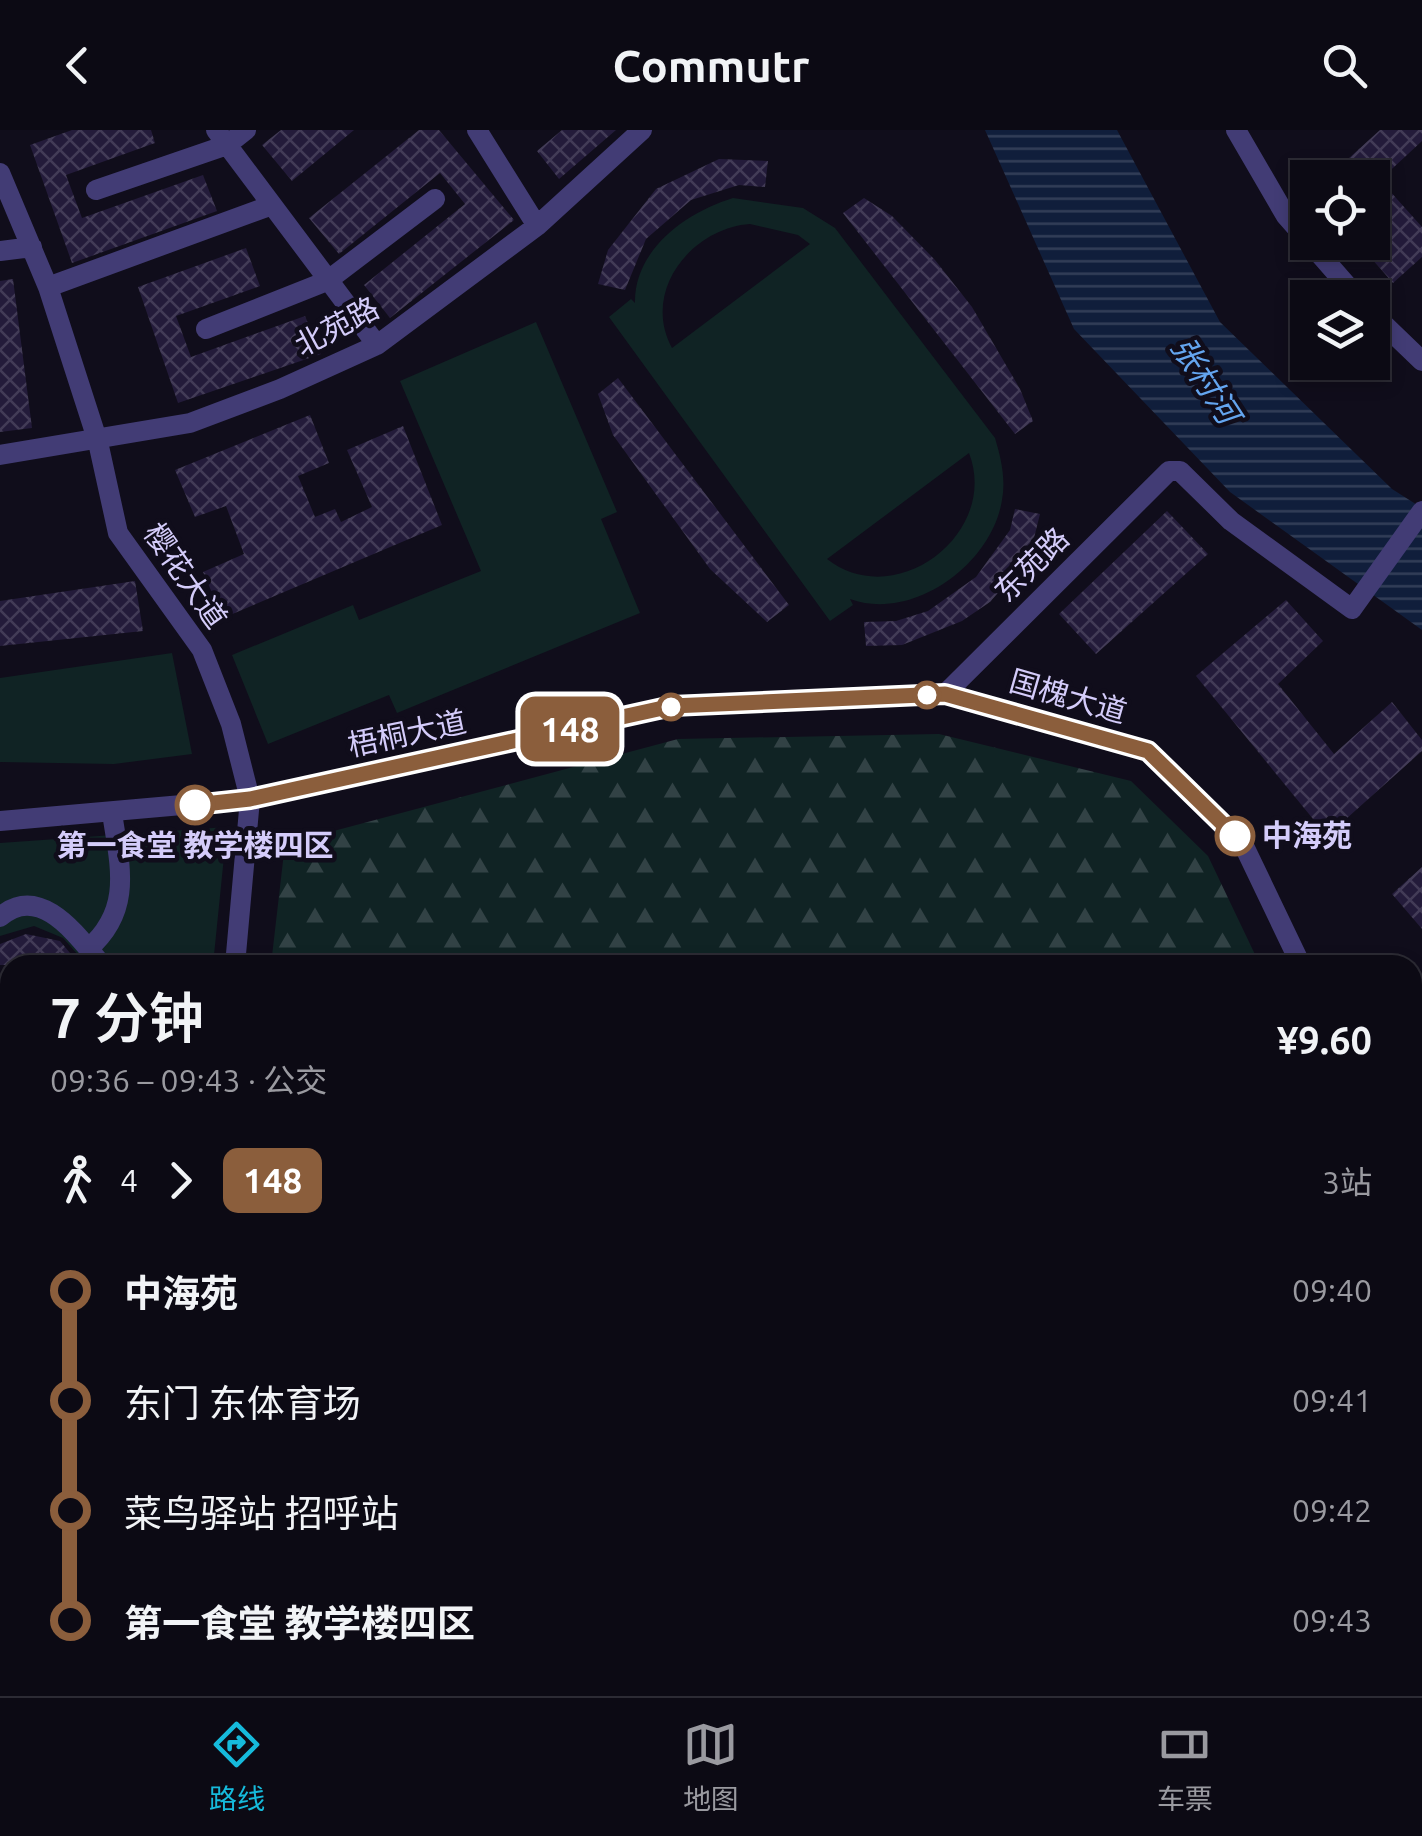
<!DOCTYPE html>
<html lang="zh">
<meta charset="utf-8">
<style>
body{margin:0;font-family:Ubuntu,"Noto Sans SC",sans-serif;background:#1a1822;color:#f1f3f6;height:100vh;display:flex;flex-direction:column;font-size:38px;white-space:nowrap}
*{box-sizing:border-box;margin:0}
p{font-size:32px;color:#9a9aa0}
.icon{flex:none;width:55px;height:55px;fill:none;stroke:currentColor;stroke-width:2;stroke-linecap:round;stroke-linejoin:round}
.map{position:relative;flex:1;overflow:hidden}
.side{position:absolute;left:0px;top:825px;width:1422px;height:742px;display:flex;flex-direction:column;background:#0c0a14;border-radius:30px 30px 0 0;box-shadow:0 5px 15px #0003,0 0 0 2px #2c2b34}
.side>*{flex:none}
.badge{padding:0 20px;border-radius:15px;font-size:35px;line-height:65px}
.buttons{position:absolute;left:1290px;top:30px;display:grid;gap:20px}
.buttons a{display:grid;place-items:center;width:100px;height:100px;border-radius:0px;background:#0c0a14;box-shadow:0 5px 15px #0003,0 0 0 2px #2c2b34;font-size:50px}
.map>.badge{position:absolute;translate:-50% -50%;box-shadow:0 0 0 5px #fff}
.legs{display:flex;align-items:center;gap:15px;height:110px;padding:0 50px;font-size:32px}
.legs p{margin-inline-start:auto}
.overview{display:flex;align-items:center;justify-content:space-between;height:170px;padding:0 50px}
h1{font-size:55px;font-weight:600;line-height:75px}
ul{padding:0 50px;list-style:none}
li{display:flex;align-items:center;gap:35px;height:110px;font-size:38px}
li i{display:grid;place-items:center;width:15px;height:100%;margin:0 12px;background:currentColor}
li i::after{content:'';width:25px;height:25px;margin:-12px;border:8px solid;border-radius:50%;background:#0c0a14}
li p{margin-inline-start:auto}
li:first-child i{background:linear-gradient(#0000 50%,currentColor 0)}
li:last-child i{background:linear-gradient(currentColor 50%,#0000 0)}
header{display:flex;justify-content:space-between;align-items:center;height:130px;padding:0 50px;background:#0c0a14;font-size:45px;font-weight:600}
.tabs{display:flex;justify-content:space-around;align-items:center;height:140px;border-top:2px solid #2c2b34;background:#0c0a14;font-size:28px;color:#9a9aa0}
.tabs a{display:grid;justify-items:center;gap:5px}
.tabs .active{color:#16badb}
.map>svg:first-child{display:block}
.green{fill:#102324;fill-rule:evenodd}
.forest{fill:url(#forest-firs)}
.water{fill:url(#water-rules)}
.building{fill:url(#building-cross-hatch)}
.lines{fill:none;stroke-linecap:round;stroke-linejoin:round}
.path{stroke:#38a0a1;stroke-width:2.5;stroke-dasharray:5 8;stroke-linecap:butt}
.minor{stroke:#423c75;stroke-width:20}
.line-1-casing{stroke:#fff;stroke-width:22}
.line-1{stroke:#8b5e3c;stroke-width:15}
.stop-1-dot{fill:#fff;stroke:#8b5e3c;stroke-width:5}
.labels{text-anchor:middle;stroke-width:9;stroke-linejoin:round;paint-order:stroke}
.street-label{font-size:30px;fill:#d4ccfa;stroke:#100d1b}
.stop-label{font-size:30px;font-weight:bold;fill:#d4ccfa;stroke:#100d1b;text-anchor:start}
.water-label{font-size:32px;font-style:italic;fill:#64a5ef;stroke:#100d1b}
</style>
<header><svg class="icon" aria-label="back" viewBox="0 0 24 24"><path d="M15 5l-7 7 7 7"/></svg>Commutr<svg class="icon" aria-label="search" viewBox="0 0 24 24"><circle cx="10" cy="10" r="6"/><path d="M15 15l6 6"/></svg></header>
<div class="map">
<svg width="1422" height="1566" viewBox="0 0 1422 1566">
<defs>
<pattern id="forest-firs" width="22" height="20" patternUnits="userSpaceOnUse" patternTransform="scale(2.5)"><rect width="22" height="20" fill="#102324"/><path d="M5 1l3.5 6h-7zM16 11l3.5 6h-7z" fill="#324245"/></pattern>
<pattern id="water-rules" width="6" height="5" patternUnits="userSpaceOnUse" patternTransform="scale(2.5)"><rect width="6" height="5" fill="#101e3b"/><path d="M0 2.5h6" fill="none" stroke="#323e58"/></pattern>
<pattern id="building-cross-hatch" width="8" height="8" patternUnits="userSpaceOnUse" patternTransform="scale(2.5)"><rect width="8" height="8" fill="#231b3a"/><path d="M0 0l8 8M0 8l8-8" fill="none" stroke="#423b57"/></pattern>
</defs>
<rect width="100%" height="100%" fill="#100d1b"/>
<!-- green -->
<path class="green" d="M 733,68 L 803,78 L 835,98 L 995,308 C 1001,328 1006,349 1002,370 C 992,434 913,492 850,469 L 853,475 L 830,491 L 609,187 L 631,169 L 635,173 C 634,119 687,82 733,68 ZM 750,94 L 798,105 L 810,114 L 672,218 C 641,161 692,98 750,94 ZM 969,323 C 1000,403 896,483 827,429 Z
M 536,192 L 617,382 L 601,389 L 640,483 L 397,583 L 389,565 L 268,614 L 232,525 L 353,475 L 359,490 L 481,441 L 400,251 Z
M 172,523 L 192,624 L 114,634 L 0,632 L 0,548 Z
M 227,697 L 213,835 L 87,835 L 63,808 L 34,796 L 0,806 L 0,713 Z
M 10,966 L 10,1162 L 0,1171 L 0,975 Z
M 10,1424 L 10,1520 L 0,1512 L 0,1433 Z
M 53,1558 L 196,1558 L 168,1566 L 59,1566 Z"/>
<!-- forest -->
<path class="forest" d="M 939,604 L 1131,651 L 1208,726 L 1260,835 L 271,835 L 285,714 L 678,609 Z
M 407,1558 L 1111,1558 L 1113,1566 L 411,1566 Z"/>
<!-- water -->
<path class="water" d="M 985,0 L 1117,0 L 1220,192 L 1392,359 L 1422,378 L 1422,500 L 1230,362 L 1074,199 Z"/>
<!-- building -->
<path class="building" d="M 72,0 L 151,0 L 155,13 L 66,45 L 82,88 L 203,45 L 217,81 L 72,133 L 30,15 Z
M 281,0 L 354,0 L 292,51 L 262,15 Z
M 419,0 L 439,0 L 514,90 L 390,188 L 364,155 L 465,74 L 440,43 L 339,124 L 309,88 Z
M 562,0 L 616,0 L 559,49 L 537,21 Z
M 1380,0 L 1422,0 L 1422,11 L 1380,50 L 1422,97 L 1422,127 L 1393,153 L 1357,112 L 1372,112 L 1372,48 L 1327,48 Z
M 719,29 L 768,31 L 765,57 L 739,55 L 691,70 L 646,109 L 625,160 L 598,154 L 608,120 L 656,59 Z
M 864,68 L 892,86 L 935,130 L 972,177 L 1020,259 L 1033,291 L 1015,304 L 843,83 Z
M 246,118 L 260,156 L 176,186 L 191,227 L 305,186 L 321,224 L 178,273 L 138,157 Z
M 13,149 L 32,298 L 0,302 L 0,151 Z
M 618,248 L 789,475 L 767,492 L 710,439 L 613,305 L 598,264 Z
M 310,285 L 329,333 L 298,346 L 315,387 L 335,379 L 341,392 L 372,377 L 347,320 L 403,296 L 442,395 L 223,488 L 203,442 L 244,424 L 226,376 L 195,387 L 175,340 Z
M 1015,379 L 1040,384 L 1033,412 L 1018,440 L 990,472 L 962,491 L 902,515 L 866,516 L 864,492 L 896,491 L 928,481 L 976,447 L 1010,400 Z
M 1167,381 L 1208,424 L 1096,524 L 1059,484 Z
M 135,451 L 143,501 L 0,516 L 0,471 Z
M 1286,470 L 1323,511 L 1278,554 L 1334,624 L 1392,572 L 1422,610 L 1422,621 L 1327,706 L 1196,546 Z
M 1422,737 L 1422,799 L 1392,764 Z
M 26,804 L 60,811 L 80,835 L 0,835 L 0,814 Z"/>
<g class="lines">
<!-- path -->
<path class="path" d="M 0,1012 L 10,1005
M 0,1035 L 10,1037
M 0,1116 L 10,1112
M 0,1124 L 10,1127
M 89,1566 L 93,1558"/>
<!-- minor -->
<path class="minor" d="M 216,0 L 377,215
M 477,0 L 537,96
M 1236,0 L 1286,86 L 1308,111
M 0,43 L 48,157 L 98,312 L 118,403 L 202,520 L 231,594 L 250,669 L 235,835
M 96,60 L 227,15 L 246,0
M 1309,112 L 1358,168
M 0,121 L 32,117
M 48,157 L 272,75
M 1372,183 L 1422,231
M 206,199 L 327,151 L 435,69
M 0,325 L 190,293 L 280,259 L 377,215 L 537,96 L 642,0
M 945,564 L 1169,341 L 1180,341 L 1231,391 L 1352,479 L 1422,381
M 0,691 L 250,669 L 672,576 L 945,564 L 1148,621 L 1244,716 L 1301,835
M 0,787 C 41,752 78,807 102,835
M 88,819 C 133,780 120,736 112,683
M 1412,936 L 1422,946
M 1412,1114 L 1422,1108
M 0,1179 L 10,1170
M 0,1322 L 10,1313
M 360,1558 L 364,1566
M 1152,1558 L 1154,1566"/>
</g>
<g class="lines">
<defs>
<path id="line-1" d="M 195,675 L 250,669 L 672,576 L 945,564 L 1148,621 L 1235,706"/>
</defs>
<!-- line-1 casing -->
<use href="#line-1" class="line-1-casing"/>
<!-- line-1 -->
<use href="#line-1" class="line-1"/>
</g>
<!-- markers -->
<g class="stop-1-dot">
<circle cx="927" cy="565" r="12"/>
<circle cx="671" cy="577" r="12"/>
<circle cx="195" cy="675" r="18"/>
<circle cx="1235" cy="706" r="18"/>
</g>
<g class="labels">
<!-- street labels -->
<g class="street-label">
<text transform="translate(337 197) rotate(-28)" y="10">北苑路</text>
<text transform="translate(1032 435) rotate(-45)" y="10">东苑路</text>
<text transform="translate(185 446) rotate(55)" y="10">樱花大道</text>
<text transform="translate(1068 567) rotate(16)" y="10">国槐大道</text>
<text transform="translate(407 604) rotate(-12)" y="10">梧桐大道</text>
</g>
<!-- stop labels -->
<g class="stop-label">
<text x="1262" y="716">中海苑</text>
<text x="195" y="726" text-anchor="middle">第一食堂 教学楼四区</text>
</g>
<!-- water labels -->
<g class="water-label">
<text transform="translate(1205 250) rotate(57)" y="11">张村河</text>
</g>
</g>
</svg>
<div class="buttons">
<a><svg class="icon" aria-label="locate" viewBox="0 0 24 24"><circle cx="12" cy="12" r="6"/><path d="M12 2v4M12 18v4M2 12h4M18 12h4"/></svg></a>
<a><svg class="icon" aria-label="layers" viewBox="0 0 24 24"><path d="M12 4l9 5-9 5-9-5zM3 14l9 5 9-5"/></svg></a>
</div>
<b class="badge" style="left:570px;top:599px;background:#8b5e3c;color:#fff">148</b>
<section class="side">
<div class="overview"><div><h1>7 分钟</h1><p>09:36 – 09:43 · 公交</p></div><b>¥9.60</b></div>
<div class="legs"><svg class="icon" aria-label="walk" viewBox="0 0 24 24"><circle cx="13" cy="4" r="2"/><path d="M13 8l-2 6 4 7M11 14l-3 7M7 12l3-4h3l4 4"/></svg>4<svg class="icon" aria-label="forward" viewBox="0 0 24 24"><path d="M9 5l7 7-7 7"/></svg><b class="badge" style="background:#8b5e3c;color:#fff">148</b><p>3站</p></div>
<ul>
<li><i style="color:#8b5e3c"></i><b>中海苑</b><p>09:40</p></li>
<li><i style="color:#8b5e3c"></i><span>东门 东体育场</span><p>09:41</p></li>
<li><i style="color:#8b5e3c"></i><span>菜鸟驿站 招呼站</span><p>09:42</p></li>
<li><i style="color:#8b5e3c"></i><b>第一食堂 教学楼四区</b><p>09:43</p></li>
</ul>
</section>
</div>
<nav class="tabs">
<a class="active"><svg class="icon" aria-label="directions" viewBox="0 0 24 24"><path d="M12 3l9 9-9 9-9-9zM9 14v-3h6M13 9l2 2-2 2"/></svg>路线</a>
<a><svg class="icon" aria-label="map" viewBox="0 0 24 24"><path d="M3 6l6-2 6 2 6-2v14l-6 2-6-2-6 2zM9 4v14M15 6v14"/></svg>地图</a>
<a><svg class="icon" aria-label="tickets" viewBox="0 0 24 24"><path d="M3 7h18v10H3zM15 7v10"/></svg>车票</a>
</nav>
